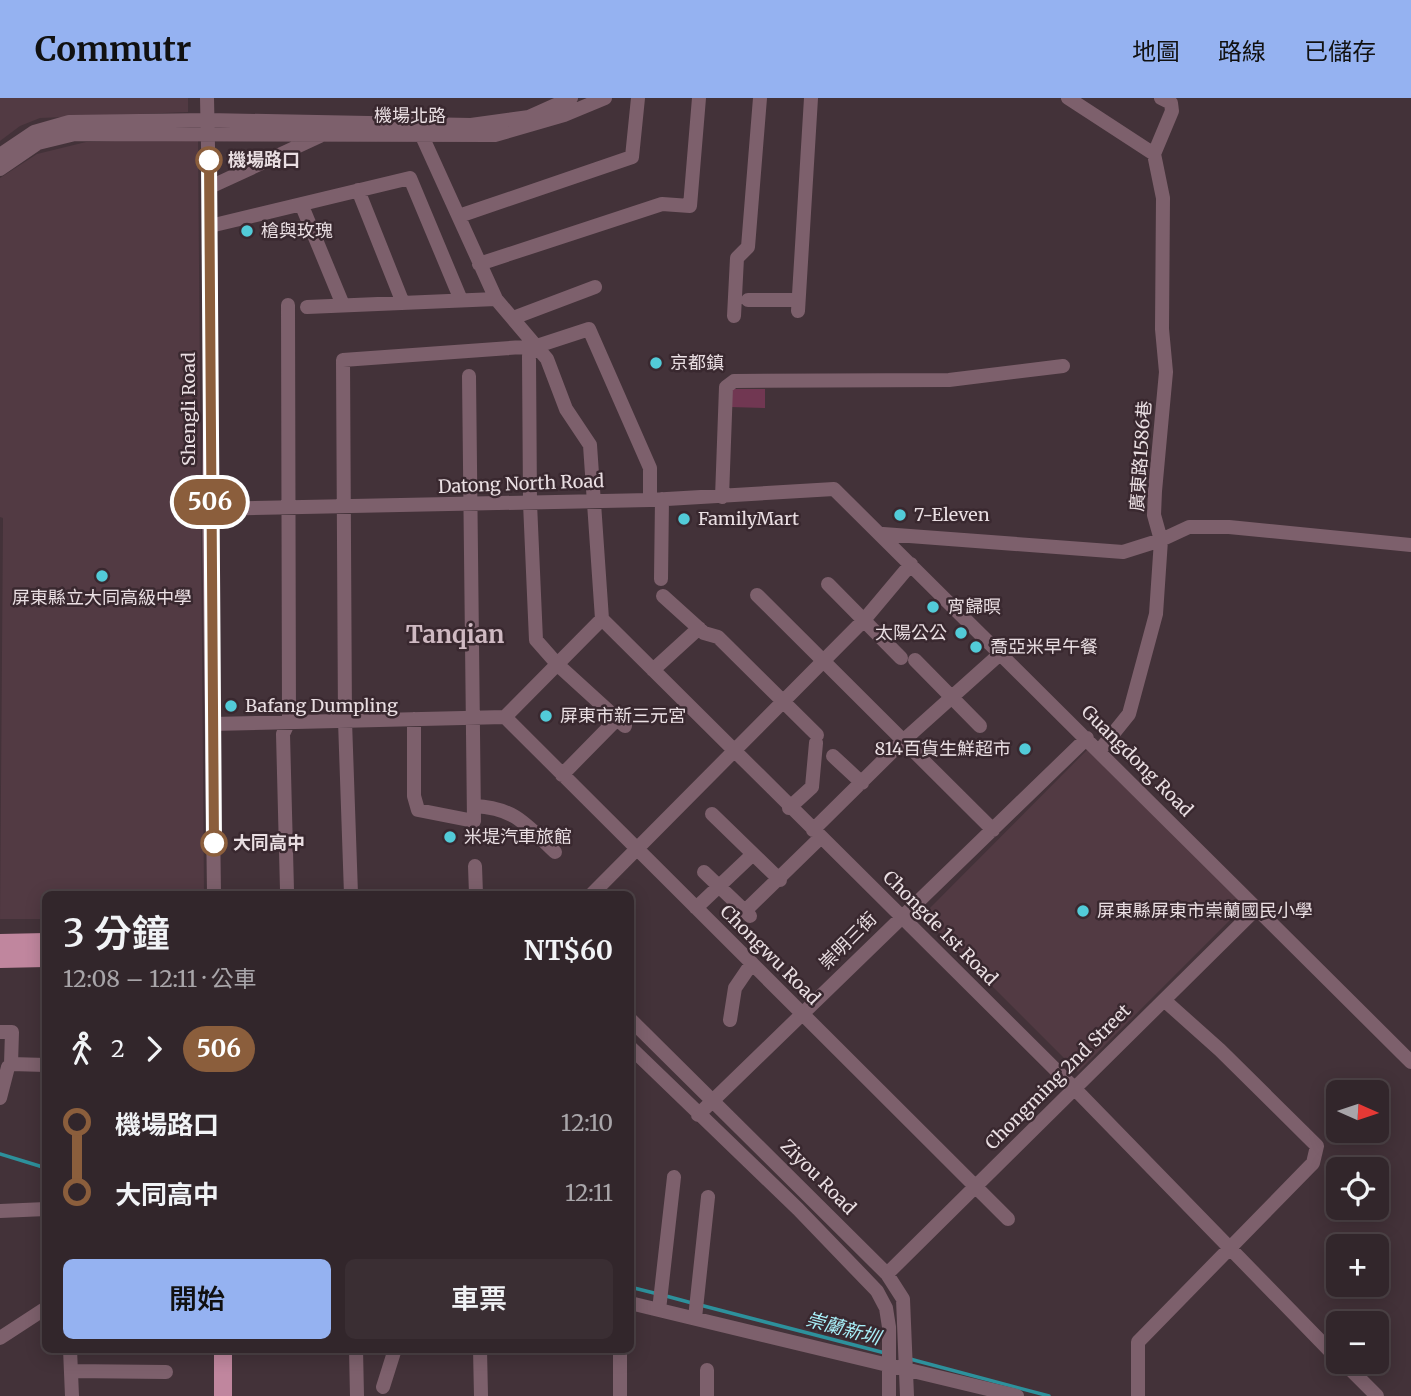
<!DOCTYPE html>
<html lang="zh-TW">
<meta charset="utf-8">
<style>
body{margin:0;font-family:Merriweather,"Noto Sans TC",serif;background:#3a2e33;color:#f1f3f6;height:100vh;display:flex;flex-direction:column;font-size:26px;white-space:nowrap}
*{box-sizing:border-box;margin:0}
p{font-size:23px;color:#a8a5a9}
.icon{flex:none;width:38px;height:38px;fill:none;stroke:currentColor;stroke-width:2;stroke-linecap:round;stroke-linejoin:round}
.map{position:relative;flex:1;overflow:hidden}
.drawer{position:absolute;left:42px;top:793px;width:592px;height:462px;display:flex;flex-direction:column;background:#32262b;border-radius:10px;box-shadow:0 4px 18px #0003,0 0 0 2px #4d4347}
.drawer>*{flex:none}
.badge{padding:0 14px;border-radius:23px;font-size:24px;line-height:46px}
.needle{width:46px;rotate:93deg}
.buttons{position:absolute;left:1326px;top:982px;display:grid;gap:14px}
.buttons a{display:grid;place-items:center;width:63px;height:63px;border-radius:10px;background:#32262b;box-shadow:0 4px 18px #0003,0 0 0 2px #4d4347;font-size:35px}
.map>.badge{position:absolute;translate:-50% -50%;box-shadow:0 0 0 4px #fff}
.legs{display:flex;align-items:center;gap:10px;height:77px;padding:0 21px;font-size:23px}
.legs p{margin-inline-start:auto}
.summary{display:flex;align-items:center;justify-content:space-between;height:119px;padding:0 21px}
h1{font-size:38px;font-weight:600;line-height:52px}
.action{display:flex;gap:14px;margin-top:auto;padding:14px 21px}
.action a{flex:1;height:80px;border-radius:10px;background:#95b2f1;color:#111;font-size:28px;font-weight:600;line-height:80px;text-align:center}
.action a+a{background:#3a2e33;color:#f1f3f6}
ul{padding:0 21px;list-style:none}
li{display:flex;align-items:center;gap:24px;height:70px;font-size:26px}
li i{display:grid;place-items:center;width:10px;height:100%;margin:0 9px;background:currentColor}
li i::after{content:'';width:18px;height:18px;margin:-9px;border:5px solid;border-radius:50%;background:#32262b}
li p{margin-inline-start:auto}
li:first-child i{background:linear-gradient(#0000 50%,currentColor 0)}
li:last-child i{background:linear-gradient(currentColor 50%,#0000 0)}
header{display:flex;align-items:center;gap:42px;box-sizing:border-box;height:98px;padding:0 35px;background:#95b2f1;color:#111}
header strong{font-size:33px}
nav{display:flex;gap:38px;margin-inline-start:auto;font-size:24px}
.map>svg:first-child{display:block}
.built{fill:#523a43}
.green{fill:#713752}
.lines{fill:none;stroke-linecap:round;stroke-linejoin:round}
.stream{stroke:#2d919c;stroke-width:3.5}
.minor{stroke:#7d606c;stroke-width:14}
.major{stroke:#c0869e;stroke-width:18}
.line-1-casing{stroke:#fff;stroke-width:16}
.line-1{stroke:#8b5e3c;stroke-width:10}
.stop-1-dot{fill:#fff;stroke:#8b5e3c;stroke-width:3.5}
.poi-dot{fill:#52cbd8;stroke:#39282f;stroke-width:2.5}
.labels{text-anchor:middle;stroke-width:5;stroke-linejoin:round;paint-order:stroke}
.street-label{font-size:18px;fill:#e9dee2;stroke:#39282f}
.stop-label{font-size:18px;font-weight:bold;fill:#e9dee2;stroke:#39282f;text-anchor:start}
.poi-label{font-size:18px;fill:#e9dee2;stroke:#39282f;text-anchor:start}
.water-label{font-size:19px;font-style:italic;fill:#a8f0f9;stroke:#39282f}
.district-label{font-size:24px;font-weight:bold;fill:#cfb9c2;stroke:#39282f}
</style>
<header>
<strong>Commutr</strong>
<nav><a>地圖</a><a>路線</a><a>已儲存</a></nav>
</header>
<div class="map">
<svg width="1411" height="1298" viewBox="0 0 1411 1298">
<rect width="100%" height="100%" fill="#433239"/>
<!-- built -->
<path class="built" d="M 0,0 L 188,0 L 188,14 L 40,20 L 20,28 L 0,43 Z
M 198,40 L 204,796 L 46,796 L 45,821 L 0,821 L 3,420 L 0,419 L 0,80 L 37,56 L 86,44 Z
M 1088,651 L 1244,808 L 1078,974 L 922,818 Z"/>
<!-- green -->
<path class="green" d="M 730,291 L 765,291 L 765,310 L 730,309 Z"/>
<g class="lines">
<!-- stream -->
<path class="stream" d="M 0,1056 L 46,1070
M 630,1189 L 658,1196
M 666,1198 L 692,1205
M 700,1207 L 885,1255
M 910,1261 L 1049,1298"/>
<!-- minor -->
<path class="minor" d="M 207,0 L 211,194 L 209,411 L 214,796
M 1068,0 L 1154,56 L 1163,100 L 1162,231 L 1166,274 L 1155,393 L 1154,417 L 1161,442 L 1156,516 L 1129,616 L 1100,652
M 422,38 L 496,201 L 547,261 L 566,311 L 590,347 L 602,521 L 1074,990 L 1332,1255
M 1154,56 L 1172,13 L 1171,5 L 1161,0
M 0,57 L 34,34 L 69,24 L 208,22 L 471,27 L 529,19 L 571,0
M 0,71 L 38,45 L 75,36 L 495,37 L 564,17 L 605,0
M 210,89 L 320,38
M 358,92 L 403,205
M 302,108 L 343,207
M 459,118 L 632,59 L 638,0
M 210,128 L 410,80 L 461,202
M 479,166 L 662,106 L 690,108 L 699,0
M 748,202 L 798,202
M 307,209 L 496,201
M 798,213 L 811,0
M 734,218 L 737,160 L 748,149 L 760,0
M 513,220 L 595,189
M 537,248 L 529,258 L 530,405 L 536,542 L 558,567 L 625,628
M 722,399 L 726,289 L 734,283 L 949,282 L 1063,268
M 209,411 L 650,402 L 834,391 L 1411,964
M 883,436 L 1123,454 L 1161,442 L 1189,429 L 1229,429 L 1411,447
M 661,481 L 662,401
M 828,486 L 901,560
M 757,497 L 993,732
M 663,498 L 704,535 L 718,539 L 817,637
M 915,562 L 980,628
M 653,572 L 699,530
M 505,619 L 1008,1121
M 414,621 L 414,698 L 418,712 L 474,723 L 469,278
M 212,626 L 505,619 L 602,521
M 833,658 L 862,685
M 562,677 L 617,621
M 474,708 C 516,710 526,727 555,754
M 789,710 L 812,689 L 816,645
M 712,716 L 780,782
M 813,732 L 904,642 L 1001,555
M 475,768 L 476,796
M 704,774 L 750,818
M 287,792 L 283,636 L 289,623 L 288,207
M 351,796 L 345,623 L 343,262 L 537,248 L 589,231 L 650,370 L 650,402
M 592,796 L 864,522 L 911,466
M 696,810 L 753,756
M 745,813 L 821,739
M 630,921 L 887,1176 L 903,1201 L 907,1298
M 730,922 L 735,890 L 752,865
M 0,934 L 12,934 L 11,966 L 46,967
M 630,949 L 798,1111 L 877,1193 L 886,1210 L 889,1229 L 889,1298
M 0,1000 L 8,969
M 698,1017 L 1087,640
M 0,1113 L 46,1111
M 887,1176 L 1257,810
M 630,1205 L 1017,1298
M 659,1212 L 674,1079
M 695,1220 L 708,1099
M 0,1240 L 46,1210
M 70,1251 L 72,1298
M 356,1251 L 357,1298
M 480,1251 L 481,1298
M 620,1251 L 620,1298
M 1348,1269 L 1377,1298
M 71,1273 L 166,1274
M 383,1289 L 395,1251
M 707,1298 L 707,1272
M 1138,1298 L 1138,1244 L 1313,1065 L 1317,1048 L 1220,952 L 1164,902"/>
<!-- major -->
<path class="major" d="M 0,845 L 46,844
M 0,861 L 46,860
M 223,1251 L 223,1298"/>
</g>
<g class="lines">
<defs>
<path id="line-1" d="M 209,62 L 214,745"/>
</defs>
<!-- line-1 casing -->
<use href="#line-1" class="line-1-casing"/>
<!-- line-1 -->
<use href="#line-1" class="line-1"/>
</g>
<!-- markers -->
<g class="stop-1-dot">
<circle cx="209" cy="62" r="12"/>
<circle cx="214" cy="745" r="12"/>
</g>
<g class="poi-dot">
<circle cx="247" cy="133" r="7"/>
<circle cx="656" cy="265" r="7"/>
<circle cx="900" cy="417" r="7"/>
<circle cx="684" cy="421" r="7"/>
<circle cx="102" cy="478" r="7"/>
<circle cx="933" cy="509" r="7"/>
<circle cx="961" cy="535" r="7"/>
<circle cx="976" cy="549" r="7"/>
<circle cx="231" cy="608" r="7"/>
<circle cx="546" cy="618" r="7"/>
<circle cx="1025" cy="651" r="7"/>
<circle cx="450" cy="739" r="7"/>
<circle cx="1083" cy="813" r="7"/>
</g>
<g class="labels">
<!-- street labels -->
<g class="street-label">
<text x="410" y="24">機場北路</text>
<text transform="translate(189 311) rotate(-90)" y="6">Shengli Road</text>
<text transform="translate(1141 358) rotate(-86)" y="6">廣東路1586巷</text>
<text transform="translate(521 386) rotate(-2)" y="6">Datong North Road</text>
<text transform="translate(1137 663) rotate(45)" y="6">Guangdong Road</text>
<text transform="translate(940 830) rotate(45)" y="6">Chongde 1st Road</text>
<text transform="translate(848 843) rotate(-45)" y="6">崇明三街</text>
<text transform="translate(770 857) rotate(45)" y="6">Chongwu Road</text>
<text transform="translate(1058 979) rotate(-45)" y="6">Chongming 2nd Street</text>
<text transform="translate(818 1079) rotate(45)" y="6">Ziyou Road</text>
</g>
<!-- stop labels -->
<g class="stop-label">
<text x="228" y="68">機場路口</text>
<text x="233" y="751">大同高中</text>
</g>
<!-- poi labels -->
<g class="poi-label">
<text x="261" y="139">槍與玫瑰</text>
<text x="670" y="271">京都鎮</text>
<text x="914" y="423">7-Eleven</text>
<text x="698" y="427">FamilyMart</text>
<text x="102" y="506" text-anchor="middle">屏東縣立大同高級中學</text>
<text x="947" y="515">宵歸暝</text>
<text x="947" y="541" text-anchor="end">太陽公公</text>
<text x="990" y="555">喬亞米早午餐</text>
<text x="245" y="614">Bafang Dumpling</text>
<text x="560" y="624">屏東市新三元宮</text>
<text x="1011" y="657" text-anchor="end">814百貨生鮮超市</text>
<text x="464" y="745">米堤汽車旅館</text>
<text x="1097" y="819">屏東縣屏東市崇蘭國民小學</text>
</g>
<!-- water labels -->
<g class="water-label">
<text transform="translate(843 1230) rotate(15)" y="7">崇蘭新圳</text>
</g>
<!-- district labels -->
<g class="district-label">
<text x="455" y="545">Tanqian</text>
</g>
</g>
</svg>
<div class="buttons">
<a><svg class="needle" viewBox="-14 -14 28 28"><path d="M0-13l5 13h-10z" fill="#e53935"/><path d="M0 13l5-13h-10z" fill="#a8a5a9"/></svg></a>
<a><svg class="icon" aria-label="locate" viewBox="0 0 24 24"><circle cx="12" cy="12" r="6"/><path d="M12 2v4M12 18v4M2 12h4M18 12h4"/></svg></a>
<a>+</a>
<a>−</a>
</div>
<b class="badge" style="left:210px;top:404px;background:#8b5e3c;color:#fff">506</b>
<section class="drawer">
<div class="summary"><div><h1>3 分鐘</h1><p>12:08 – 12:11 · 公車</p></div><b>NT$60</b></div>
<div class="legs"><svg class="icon" aria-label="walk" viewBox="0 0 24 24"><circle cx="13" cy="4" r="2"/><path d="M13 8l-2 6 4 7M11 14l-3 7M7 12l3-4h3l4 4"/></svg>2<svg class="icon" aria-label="forward" viewBox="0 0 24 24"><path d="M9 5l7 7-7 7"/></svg><b class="badge" style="background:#8b5e3c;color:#fff">506</b></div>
<ul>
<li><i style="color:#8b5e3c"></i><b>機場路口</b><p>12:10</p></li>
<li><i style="color:#8b5e3c"></i><b>大同高中</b><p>12:11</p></li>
</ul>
<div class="action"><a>開始</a><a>車票</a></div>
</section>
</div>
